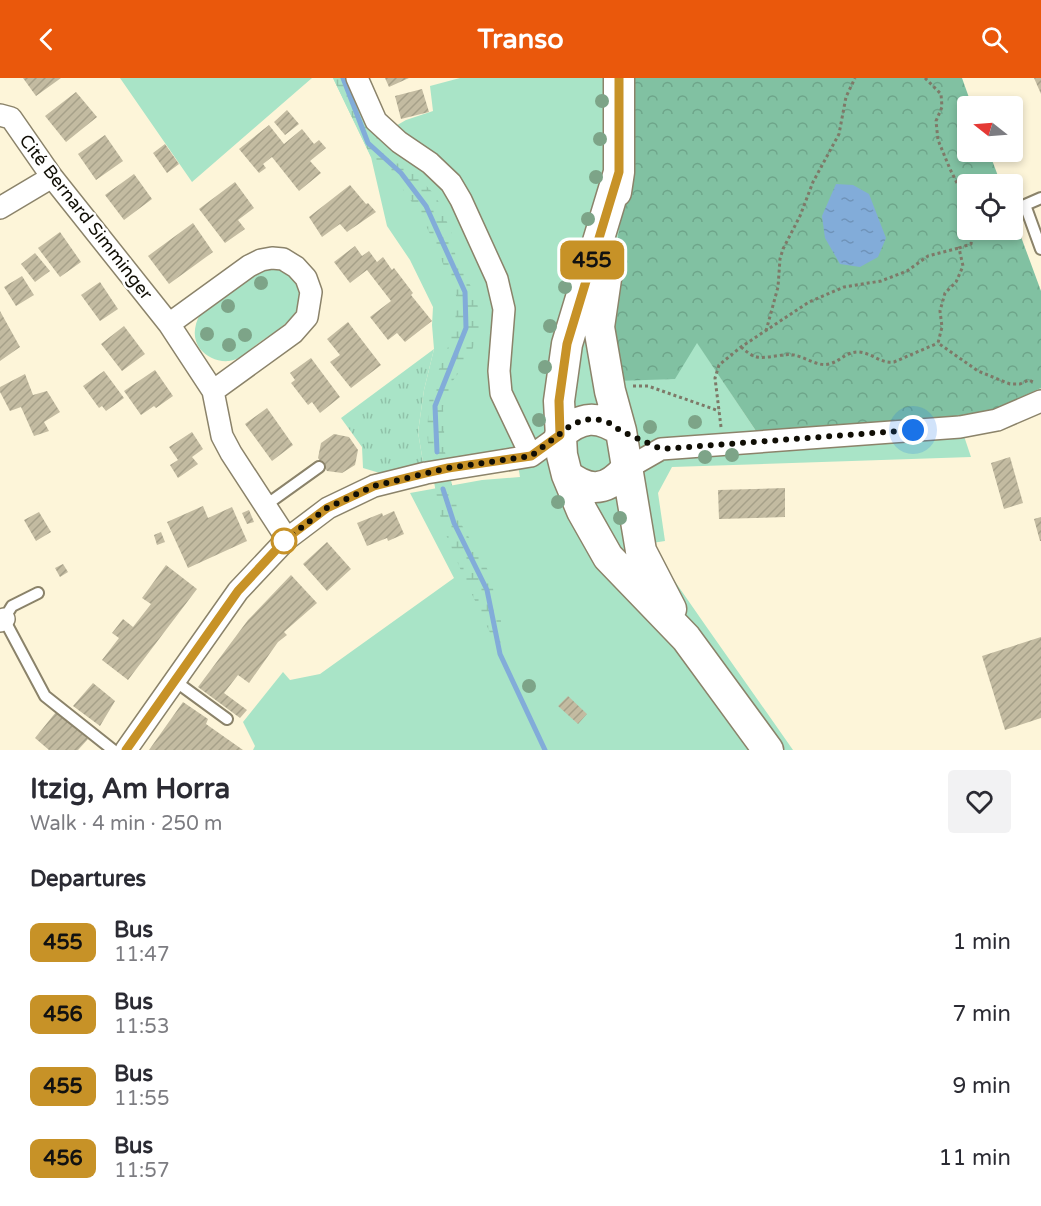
<!DOCTYPE html>
<meta charset="utf-8">
<style>
body{margin:0;font-family:"Varela Round",sans-serif;background:#f2f2f3;color:#2b2b33;height:100vh;display:flex;flex-direction:column;font-size:22px;white-space:nowrap}
*{box-sizing:border-box;margin:0}
p{font-size:20px;color:#7c7c81}
.icon{flex:none;width:33px;height:33px;fill:none;stroke:currentColor;stroke-width:2;stroke-linecap:round;stroke-linejoin:round}
.map{position:relative;height:672px;overflow:hidden}
.side{display:flex;flex-direction:column;background:#fff;flex:1}
.side>*{flex:none}
.badge{padding:0 12px;border-radius:9px;font-size:21px;line-height:39px}
.needle{width:39px;rotate:287deg}
.tools{position:absolute;left:957px;top:18px;display:grid;gap:12px}
.tools a{display:grid;place-items:center;width:66px;height:66px;border-radius:6px;background:#fff;box-shadow:0 3px 9px #0003;font-size:30px}
.you{position:absolute;width:30px;height:30px;margin:-15px;border:4px solid #fff;border-radius:50%;background:#1a73e8;box-shadow:0 0 0 9px #1a73e833}
.map>.badge{position:absolute;translate:-50% -50%;box-shadow:0 0 0 3px #fff}
h2{padding:0 30px;font-size:22px;line-height:54px}
.round{display:grid;place-items:center;flex:none;width:63px;height:63px;border-radius:6px;background:#f2f2f3}
.summary{display:flex;align-items:center;justify-content:space-between;height:102px;padding:0 30px}
h1{font-size:28px;font-weight:700;line-height:45px}
ul{padding:0;list-style:none}
li{display:flex;align-items:center;gap:18px;height:72px;padding:0 30px}
li div{flex:1}
li b{display:block;font-size:22px}
li em{font-style:normal}
li .badge{min-width:66px;font-weight:700;text-align:center}
header{display:flex;justify-content:space-between;align-items:center;height:78px;padding:0 30px;background:#ea580c;color:#fff;font-size:27px;font-weight:700}
.map>svg:first-child{display:block}
.green{fill:#a9e4c7}
.forest{fill:url(#forest-crowns)}
.wetland{fill:url(#wetland-marsh)}
.park{fill:url(#park-tufts)}
.water{fill:url(#water-ripples)}
.lines{fill:none;stroke-linecap:round;stroke-linejoin:round}
.stream{stroke:#82acd9;stroke-width:5}
.building{fill:url(#building-hatch)}
.lane-casing{stroke:#8b836a;stroke-width:14}
.street-casing{stroke:#8b836a;stroke-width:24}
.secondary-casing{stroke:#8b836a;stroke-width:33}
.path{stroke:#7e7968;stroke-width:3;stroke-dasharray:3 3;stroke-linecap:butt}
.lane{stroke:#fff;stroke-width:10}
.street{stroke:#fff;stroke-width:21}
.secondary{stroke:#fff;stroke-width:30}
.tree{fill:#7da488}
.line-casing{stroke:#fff;stroke-width:14}
.line{stroke:#c79227;stroke-width:9}
.walk{stroke:#100e05;stroke-width:6;stroke-dasharray:0 10.8}
.stop-dot{fill:#fff;stroke:#c79227;stroke-width:3}
.labels{text-anchor:middle;stroke-width:5;stroke-linejoin:round;paint-order:stroke}
.street-label{font-size:18px;fill:#100e05;stroke:#fff}
</style>
<header><svg class="icon" aria-label="back" viewBox="0 0 24 24"><path d="M15 5l-7 7 7 7"/></svg>Transo<svg class="icon" aria-label="search" viewBox="0 0 24 24"><circle cx="10" cy="10" r="6"/><path d="M15 15l6 6"/></svg></header>
<div class="map">
<svg width="1041" height="672" viewBox="0 0 1041 672">
<defs>
<pattern id="forest-crowns" width="20" height="18" patternUnits="userSpaceOnUse" patternTransform="scale(1.5)"><rect width="20" height="18" fill="#81c1a2"/><path d="M2 6a3 3 0 1 1 6 0M12 15a3 3 0 1 1 6 0" fill="none" stroke="#6ea58a"/></pattern>
<pattern id="wetland-marsh" width="20" height="14" patternUnits="userSpaceOnUse" patternTransform="scale(1.5)"><rect width="20" height="14" fill="#a9e4c7"/><path d="M1 5h8M5 5V1M11 12h8M15 12V8" fill="none" stroke="#90c2a9"/></pattern>
<pattern id="park-tufts" width="24" height="20" patternUnits="userSpaceOnUse" patternTransform="scale(1.5)"><rect width="24" height="20" fill="#a9e4c7"/><path d="M3 7l-1-3M5 7V3M7 7l1-3M15 17l-1-3M17 17v-4M19 17l1-3" fill="none" stroke="#90c2a9"/></pattern>
<pattern id="water-ripples" width="26" height="14" patternUnits="userSpaceOnUse" patternTransform="scale(1.5)"><rect width="26" height="14" fill="#82acd9"/><path d="M2 4q2-2 4 0t4 0M15 11q2-2 4 0t4 0" fill="none" stroke="#6f93b9"/></pattern>
<pattern id="building-hatch" width="6" height="6" patternUnits="userSpaceOnUse" patternTransform="scale(1.5)"><rect width="6" height="6" fill="#c3bba1"/><path d="M-1 1l2-2M0 6l6-6M5 7l2-2" fill="none" stroke="#a6a089"/></pattern>
</defs>
<rect width="100%" height="100%" fill="#fdf5d9"/>
<!-- green -->
<path class="green" d="M 120,0 L 312,0 L 192,104 Z
M 333,0 L 357,0 L 387,53 L 406,42 L 433,33 L 430,8 L 460,0 L 627,0 L 697,264 L 756,353 L 957,338 L 995,331 L 1041,310 L 1041,323 L 961,349 L 971,379 L 672,389 L 658,415 L 665,463 L 652,465 L 653,472 L 708,551 L 793,672 L 253,672 L 255,668 L 243,644 L 283,594 L 290,602 L 320,596 L 454,500 L 410,415 L 482,402 L 520,399 L 517,381 L 490,376 L 446,380 L 423,384 L 418,354 L 424,312 L 434,271 L 432,247 L 433,229 L 410,182 L 387,148 L 371,79 Z
M 274,190 C 283,192 291,197 296,205 C 313,231 278,252 260,264 C 250,271 241,282 229,283 C 217,284 207,279 200,271 C 192,260 194,248 200,236 L 256,193 Z"/>
<!-- forest -->
<path class="forest" d="M 627,0 L 962,0 L 972,28 L 968,28 L 968,74 L 989,74 L 1001,106 L 968,106 L 968,152 L 1012,152 L 1013,137 L 1041,213 L 1041,310 L 995,331 L 957,338 L 756,353 L 697,265 L 675,301 L 616,303 L 607,249 L 626,95 Z"/>
<!-- wetland -->
<path class="wetland" d="M 333,0 L 350,0 L 369,47 L 382,67 L 402,83 L 436,118 L 452,156 L 456,181 L 476,218 L 481,248 L 469,280 L 452,304 L 443,330 L 445,374 L 460,444 L 489,494 L 501,543 L 500,576 L 462,495 L 442,447 L 429,377 L 427,353 L 430,313 L 447,272 L 455,245 L 457,220 L 437,171 L 421,137 L 399,106 L 371,79 Z"/>
<!-- park -->
<path class="park" d="M 434,271 L 424,312 L 418,354 L 423,384 L 383,396 L 363,390 L 362,369 L 341,340 Z"/>
<!-- water -->
<path class="water" d="M 836,106 L 853,107 L 869,116 L 886,160 L 878,179 L 860,189 L 840,186 L 825,160 L 822,138 Z"/>
<g class="lines">
<!-- stream -->
<path class="stream" d="M 343,0 L 368,65 L 401,95 L 426,128 L 465,214 L 466,250 L 435,328 L 437,374
M 443,411 L 454,445 L 487,512 L 500,576 L 545,672"/>
</g>
<!-- building -->
<path class="building" d="M 23,0 L 61,0 L 36,18 Z
M 385,0 L 409,0 L 389,9 Z
M 1034,0 L 1041,0 L 1041,16 Z
M 422,11 L 429,34 L 401,41 L 395,18 Z
M 76,14 L 97,39 L 66,64 L 45,38 Z
M 287,32 L 299,46 L 285,57 L 274,44 Z
M 269,47 L 284,66 L 302,51 L 314,66 L 319,62 L 326,70 L 310,83 L 321,95 L 299,113 L 272,79 L 263,86 L 266,90 L 259,95 L 239,71 Z
M 105,57 L 123,83 L 96,102 L 78,76 Z
M 165,66 L 179,86 L 167,95 L 153,75 Z
M 134,96 L 152,121 L 124,142 L 105,117 Z
M 235,104 L 254,130 L 238,142 L 245,151 L 225,165 L 199,131 Z
M 350,107 L 366,126 L 368,125 L 376,134 L 347,154 L 340,146 L 322,159 L 309,139 Z
M 193,145 L 213,174 L 169,206 L 148,178 Z
M 60,154 L 81,184 L 60,199 L 38,170 Z
M 355,168 L 362,178 L 369,173 L 377,184 L 383,179 L 392,192 L 394,190 L 413,215 L 411,217 L 432,243 L 405,264 L 397,255 L 388,262 L 370,239 L 391,223 L 367,192 L 350,205 L 334,184 Z
M 35,175 L 50,193 L 35,204 L 21,186 Z
M 22,198 L 34,217 L 16,228 L 4,209 Z
M 100,204 L 118,231 L 100,243 L 81,217 Z
M 0,233 L 20,269 L 0,283 Z
M 348,244 L 381,287 L 351,310 L 330,284 L 340,277 L 327,261 Z
M 124,248 L 145,276 L 122,293 L 101,266 Z
M 311,280 L 340,319 L 320,335 L 312,324 L 308,327 L 291,305 L 295,302 L 290,295 Z
M 155,292 L 173,318 L 156,330 L 154,328 L 141,337 L 124,313 Z
M 104,293 L 124,320 L 106,333 L 102,328 L 99,330 L 83,308 Z
M 25,296 L 33,317 L 47,313 L 60,334 L 44,344 L 49,353 L 34,358 L 21,329 L 10,333 L 0,314 L 0,309 Z
M 267,330 L 293,367 L 272,383 L 245,346 Z
M 192,354 L 203,371 L 192,379 L 198,386 L 178,400 L 170,387 L 178,382 L 169,369 Z
M 334,356 L 349,359 L 358,372 L 355,387 L 342,395 L 327,393 L 318,380 L 321,365 Z
M 1010,379 L 1023,425 L 1004,431 L 991,385 Z
M 785,410 L 785,439 L 719,441 L 718,412 Z
M 203,428 L 208,440 L 232,429 L 247,463 L 188,490 L 167,444 Z
M 249,432 L 254,444 L 247,446 L 242,435 Z
M 394,433 L 404,456 L 388,463 L 387,460 L 367,468 L 357,445 L 382,435 L 383,438 Z
M 39,434 L 51,454 L 36,463 L 24,442 Z
M 1041,439 L 1041,463 L 1040,463 L 1034,441 Z
M 161,454 L 165,464 L 157,467 L 154,457 Z
M 327,464 L 351,491 L 327,513 L 303,486 Z
M 63,486 L 68,494 L 60,499 L 55,490 Z
M 166,487 L 197,511 L 128,602 L 102,582 L 119,560 L 112,555 L 123,541 L 133,549 L 151,526 L 142,520 Z
M 291,497 L 317,525 L 284,554 L 287,557 L 278,564 L 249,605 L 238,597 L 224,615 L 247,632 L 240,640 L 198,609 L 248,542 Z
M 1041,559 L 1041,640 L 1005,652 L 982,578 Z
M 93,605 L 115,623 L 100,648 L 73,628 Z
M 568,618 L 587,636 L 578,646 L 558,628 Z
M 183,624 L 208,641 L 206,646 L 243,672 L 149,672 Z
M 56,634 L 88,661 L 78,672 L 49,672 L 35,660 Z"/>
<g class="lines">
<defs>
<path id="lane" d="M 1041,120 L 1025,127 L 1041,171
M 266,427 L 319,389
M 38,515 L 12,528 L 4,541 L 45,618 L 113,672
M 175,603 L 227,641"/>
<path id="street" d="M 357,0 L 376,43 L 399,64 L 430,85 L 451,105 L 461,122 L 497,201 L 504,231 L 499,293 L 501,315 L 531,378
M 0,37 L 11,40 L 52,99 L 169,246 L 213,313 L 222,358 L 231,375 L 287,461
M 0,130 L 52,99
M 169,246 L 249,188 L 261,182 L 272,180 L 283,181 L 296,189 L 306,200 L 311,214 L 307,239 L 293,255 L 213,313
M 626,391 L 661,371 L 960,349 L 997,342 L 1041,323
M 0,543 L 4,541
M 126,672 L 238,513 L 287,461 L 328,430 L 374,408 L 426,395 L 531,378 L 560,357"/>
<path id="secondary" d="M 619,94 L 567,266 L 559,323 L 562,377 L 567,397 L 582,433 L 608,479 L 686,560 L 768,672
M 616,114 L 619,94 L 619,0
M 609,180 L 599,249 L 610,313 L 621,353 L 641,473 L 671,531
M 560,357 C 581,338 598,337 621,353
M 567,397 C 590,415 607,413 626,391"/>
</defs>
<!-- lane casing -->
<use href="#lane" class="lane-casing"/>
<!-- street casing -->
<use href="#street" class="street-casing"/>
<!-- secondary casing -->
<use href="#secondary" class="secondary-casing"/>
<!-- path -->
<path class="path" d="M 925,0 L 941,16 L 942,29 L 936,43 L 938,62 L 950,91 L 964,119 L 968,131
M 973,152 L 971,166 L 959,170 L 963,188 L 956,204 L 945,215 L 940,233 L 942,249 L 938,265 L 978,293 L 1010,306 L 1020,306 L 1029,302 L 1035,305
M 766,253 L 778,209 L 780,181 L 783,171 L 800,138 L 813,104 L 839,56 L 846,19 L 855,0
M 741,269 C 746,273 751,278 757,279 C 769,281 783,275 794,277 C 805,279 818,289 829,286 C 841,283 845,274 859,274 C 872,275 881,286 894,284 L 938,265
M 633,308 L 648,308 L 719,333
M 721,349 L 715,300 L 719,287 L 741,269 L 809,224 L 844,209 L 881,203 L 907,193 L 928,178 L 959,170"/>
<!-- lane -->
<use href="#lane" class="lane"/>
<!-- street -->
<use href="#street" class="street"/>
<!-- secondary -->
<use href="#secondary" class="secondary"/>
</g>
<!-- trees -->
<g class="tree">
<circle cx="602" cy="23" r="7"/>
<circle cx="600" cy="61" r="7"/>
<circle cx="596" cy="99" r="7"/>
<circle cx="588" cy="141" r="7"/>
<circle cx="578" cy="176" r="7"/>
<circle cx="261" cy="205" r="7"/>
<circle cx="565" cy="209" r="7"/>
<circle cx="228" cy="228" r="7"/>
<circle cx="550" cy="248" r="7"/>
<circle cx="207" cy="256" r="7"/>
<circle cx="245" cy="257" r="7"/>
<circle cx="229" cy="267" r="7"/>
<circle cx="545" cy="289" r="7"/>
<circle cx="539" cy="342" r="7"/>
<circle cx="695" cy="344" r="7"/>
<circle cx="650" cy="349" r="7"/>
<circle cx="732" cy="377" r="7"/>
<circle cx="705" cy="379" r="7"/>
<circle cx="558" cy="424" r="7"/>
<circle cx="620" cy="440" r="7"/>
<circle cx="529" cy="608" r="7"/>
</g>
<g class="lines">
<defs>
<path id="line" d="M 126,672 L 238,513 L 287,460 L 327,430 L 374,408 L 426,395 L 448,390 L 531,378 L 560,357 L 559,323 L 567,266 L 619,94 L 619,0"/>
</defs>
<!-- line casing -->
<use href="#line" class="line-casing"/>
<!-- line -->
<use href="#line" class="line"/>
<!-- walk -->
<path class="walk" d="M 284,463 L 327,430 L 374,408 L 448,390 L 531,378 L 570,348 L 583,342 L 596,341 L 609,345 L 621,353 L 661,371 L 913,352"/>
</g>
<!-- markers -->
<circle class="stop-dot" cx="284" cy="463" r="12"/>
<g class="labels">
<!-- street labels -->
<g class="street-label">
<text transform="translate(86 139) rotate(52)" y="6">Cité Bernard Simminger</text>
</g>
</g>
</svg>
<div class="tools">
<a><svg class="needle" viewBox="-14 -14 28 28"><path d="M0-13l5 13h-10z" fill="#e53935"/><path d="M0 13l5-13h-10z" fill="#7c7c81"/></svg></a>
<a><svg class="icon" aria-label="locate" viewBox="0 0 24 24"><circle cx="12" cy="12" r="6"/><path d="M12 2v4M12 18v4M2 12h4M18 12h4"/></svg></a>
</div>
<div class="you" style="left:913px;top:352px"></div>
<b class="badge" style="left:592px;top:182px;background:#c79227;color:#111">455</b>
</div>
<section class="side">
<div class="summary"><div><h1>Itzig, Am Horra</h1><p>Walk · 4 min · 250 m</p></div><a class="round"><svg class="icon" aria-label="heart" viewBox="0 0 24 24"><path d="M12 20l-8-8c-3-5 5-10 8-4 3-6 11-1 8 4z"/></svg></a></div>
<h2>Departures</h2>
<ul>
<li><span class="badge" style="background:#c79227;color:#111">455</span><div><b>Bus</b><p>11:47</p></div><em>1 min</em></li>
<li><span class="badge" style="background:#c79227;color:#111">456</span><div><b>Bus</b><p>11:53</p></div><em>7 min</em></li>
<li><span class="badge" style="background:#c79227;color:#111">455</span><div><b>Bus</b><p>11:55</p></div><em>9 min</em></li>
<li><span class="badge" style="background:#c79227;color:#111">456</span><div><b>Bus</b><p>11:57</p></div><em>11 min</em></li>
</ul>
</section>
